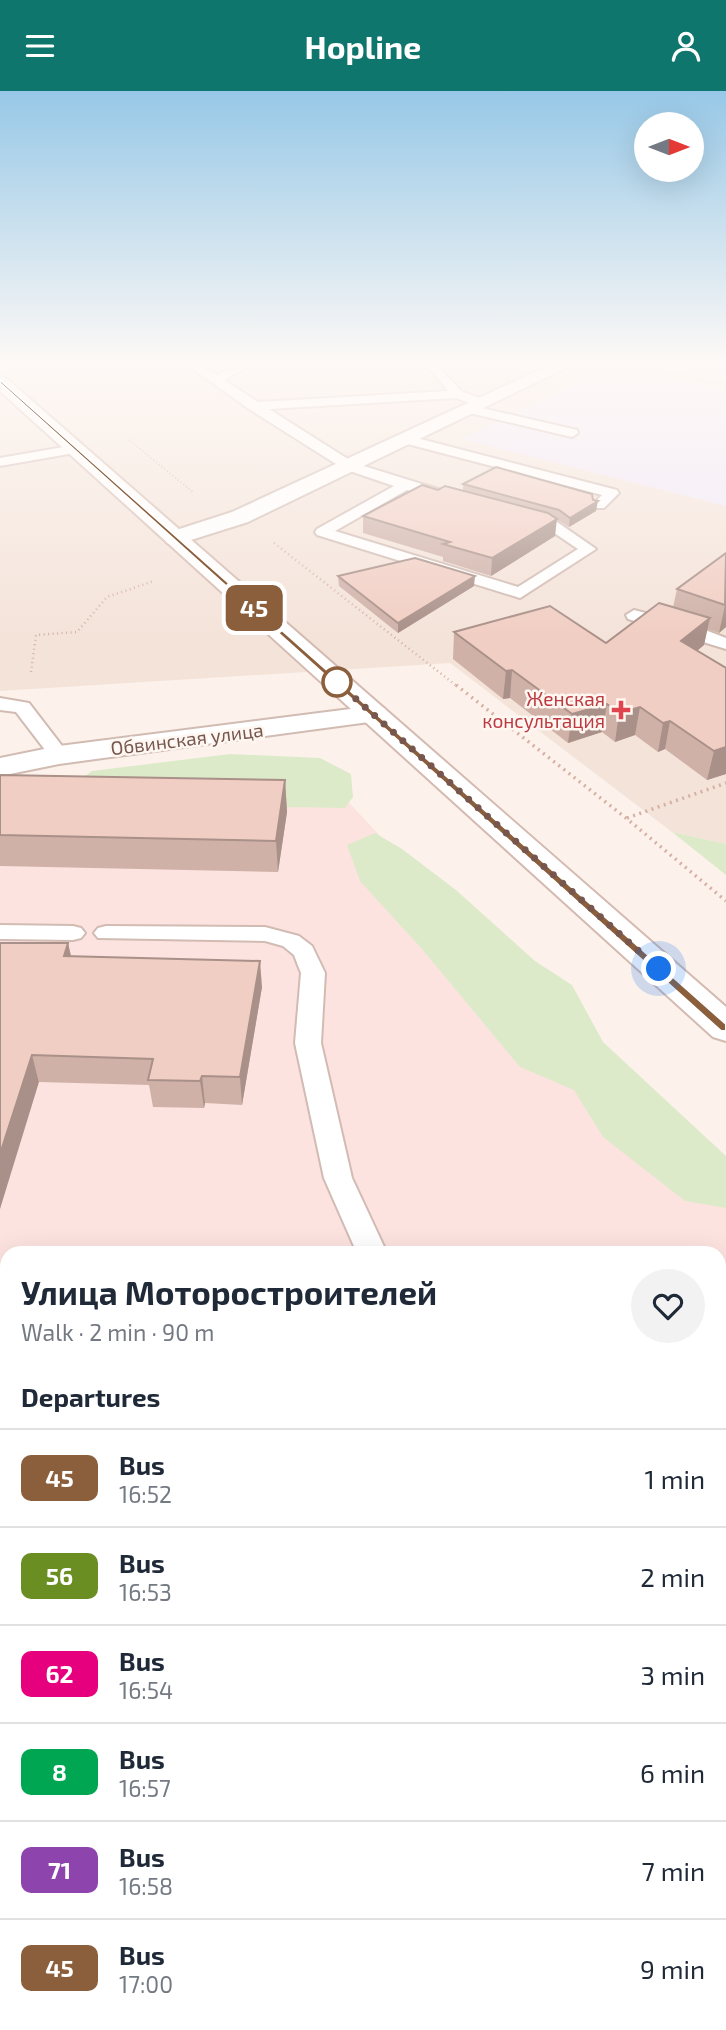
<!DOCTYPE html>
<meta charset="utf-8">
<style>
body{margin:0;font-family:"Exo 2",sans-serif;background:#f2f2f3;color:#1f2937;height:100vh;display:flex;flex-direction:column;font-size:26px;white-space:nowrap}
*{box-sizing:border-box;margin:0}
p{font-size:23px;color:#747a83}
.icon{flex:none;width:38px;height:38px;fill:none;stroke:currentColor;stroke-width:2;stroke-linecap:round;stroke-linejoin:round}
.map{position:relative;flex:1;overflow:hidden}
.details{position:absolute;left:0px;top:1155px;width:726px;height:784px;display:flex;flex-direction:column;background:#fff;border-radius:21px 21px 0 0;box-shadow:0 7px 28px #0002}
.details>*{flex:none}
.badge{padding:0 14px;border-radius:10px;font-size:24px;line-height:46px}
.needle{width:46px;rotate:90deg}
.buttons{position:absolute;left:634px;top:21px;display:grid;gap:14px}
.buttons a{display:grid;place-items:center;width:70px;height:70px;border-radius:50%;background:#fff;box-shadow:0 7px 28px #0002;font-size:35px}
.you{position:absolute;width:35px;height:35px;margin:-18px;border:5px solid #fff;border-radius:50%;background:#1a73e8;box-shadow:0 0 0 10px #1a73e833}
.map>.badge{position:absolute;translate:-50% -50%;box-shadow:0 0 0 4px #fff}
h2{padding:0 21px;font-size:26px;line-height:63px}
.round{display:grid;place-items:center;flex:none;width:74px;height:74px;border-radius:37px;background:#f2f2f3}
.head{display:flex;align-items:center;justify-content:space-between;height:119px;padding:0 21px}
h1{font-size:33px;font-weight:700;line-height:52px}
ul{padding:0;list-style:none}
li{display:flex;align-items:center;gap:21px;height:98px;padding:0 21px;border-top:2px solid #e0e1e3}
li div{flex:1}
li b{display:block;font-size:26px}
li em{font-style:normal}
li .badge{min-width:77px;font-weight:700;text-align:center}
header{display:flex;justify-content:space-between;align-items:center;height:91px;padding:0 21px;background:#0f766e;color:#fff;font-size:32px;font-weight:700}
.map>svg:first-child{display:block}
.residential{fill:#f4e3d9}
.commercial{fill:#fce3df;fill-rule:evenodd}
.education{fill:#efe7f9}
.green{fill:#dceac9}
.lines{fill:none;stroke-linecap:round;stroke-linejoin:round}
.service-casing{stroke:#d1bbb3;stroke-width:4}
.minor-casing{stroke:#d1bbb3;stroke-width:4}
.secondary-casing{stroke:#d4bab0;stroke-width:4}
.path-far2{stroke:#d6b0a5;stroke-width:2;stroke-dasharray:1 2.5;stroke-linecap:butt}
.path-far1{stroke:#d6b0a5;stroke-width:2.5;stroke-dasharray:1 3.5;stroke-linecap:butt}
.path{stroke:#d6b0a5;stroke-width:3.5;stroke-dasharray:2 4.5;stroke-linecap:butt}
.service{fill:#fff;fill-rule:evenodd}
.minor{fill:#fff;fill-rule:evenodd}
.secondary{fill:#fff;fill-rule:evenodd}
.wall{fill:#cfb1a8}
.shaded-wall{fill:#a99088}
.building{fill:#f1cec3;stroke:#a99088;stroke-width:2}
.line{fill:#8b5e3c;stroke:#fff;stroke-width:2}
.walk{stroke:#77564e;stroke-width:7;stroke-dasharray:0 12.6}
.stop-dot{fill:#fff;stroke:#8b5e3c;stroke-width:3.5}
.health-dot{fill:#e0444e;stroke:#fef7f1;stroke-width:2.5}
.labels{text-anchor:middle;stroke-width:5;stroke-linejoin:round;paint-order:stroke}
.far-health-label{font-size:19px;fill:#be3a42;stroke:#fef7f1;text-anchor:end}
.far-street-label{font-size:19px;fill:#77564e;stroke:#fef7f1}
</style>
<header><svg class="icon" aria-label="menu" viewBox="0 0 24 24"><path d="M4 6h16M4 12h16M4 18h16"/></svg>Hopline<svg class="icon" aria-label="person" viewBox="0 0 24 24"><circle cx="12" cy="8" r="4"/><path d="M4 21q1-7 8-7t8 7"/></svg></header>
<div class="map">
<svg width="726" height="1939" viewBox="0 0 726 1939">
<rect width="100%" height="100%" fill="#fcf2eb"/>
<!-- residential -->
<path class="residential" d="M 0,273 L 726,273 L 726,753 L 672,741 L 450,572 L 0,600 Z"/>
<!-- commercial -->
<path class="commercial" d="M 330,691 L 726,1118 L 726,1939 L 0,1939 L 0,693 ZM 7,1162 L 719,1162 L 719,1932 L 7,1932 Z"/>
<!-- education -->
<path class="education" d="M 641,273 L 726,273 L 726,290 Z
M 610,274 L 726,299 L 726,415 L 462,348 Z"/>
<!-- green -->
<path class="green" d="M 230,663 L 320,667 L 351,683 L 353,706 L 345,717 L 294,716 L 209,723 L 67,698 L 92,680 Z
M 672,741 L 726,753 L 726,784 Z
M 375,742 L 402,758 L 456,799 L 535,870 L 572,894 L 603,951 L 726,1065 L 726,1117 L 685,1110 L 603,1046 L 574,999 L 520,976 L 421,857 L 360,790 L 347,754 Z"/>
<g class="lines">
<defs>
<path id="service" d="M 186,273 L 199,273 L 216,284 L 238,273 L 253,273 L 224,289 L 258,311 L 448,300 L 432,280 L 422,273 L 436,273 L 461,300 L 485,309 L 485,315 L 477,315 L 456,307 L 269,318 L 354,372 L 454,403 L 456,406 L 449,410 L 407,399 L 335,440 L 518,496 L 578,458 L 547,437 L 518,429 L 516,426 L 518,423 L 523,422 L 557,431 L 596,458 L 520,507 L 317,444 L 315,441 L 317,438 L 394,395 L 344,378 L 249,318 Z
M 469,314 L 577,339 L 578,342 L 572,346 L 465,321 L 463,318 Z
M 405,344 L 617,399 L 619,402 L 604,417 L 594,417 L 592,414 L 602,404 L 400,351 L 399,348 Z
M 75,354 L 82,358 L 80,361 L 0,375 L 0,367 Z
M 634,519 L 692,534 L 726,547 L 726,558 L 628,528 L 626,524 Z
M 0,607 L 29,612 L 69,664 L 66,668 L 52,668 L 16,621 L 0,619 Z
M 0,834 L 73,835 L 81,837 L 85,842 L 81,847 L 73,849 L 0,848 Z
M 106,835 L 265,836 L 299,845 L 312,855 L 325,882 L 321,952 L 352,1087 L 387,1162 L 357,1162 L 324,1087 L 295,952 L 301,882 L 294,864 L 283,855 L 265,850 L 98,847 L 94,842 L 98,837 Z
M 719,1413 L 726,1413 L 726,1449 L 719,1449 Z
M 7,1511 L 7,1580 L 0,1582 L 0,1514 Z"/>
<path id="minor" d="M 552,273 L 574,273 L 248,431 L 175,454 L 167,452 L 164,447 L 167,442 L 232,421 Z
M 374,615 L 384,617 L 388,623 L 384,629 L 59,673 L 0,685 L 0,667 L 59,655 Z"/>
<path id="secondary" d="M 0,286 L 6,287 L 726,916 L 726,950 L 713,946 L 0,300 Z"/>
</defs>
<!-- service casing -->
<use href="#service" class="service-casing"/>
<!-- minor casing -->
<use href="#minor" class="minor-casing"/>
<!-- secondary casing -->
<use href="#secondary" class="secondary-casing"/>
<!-- path-far2 -->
<path class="path-far2" d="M 624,273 L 726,294
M 129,349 L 193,401"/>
<!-- path-far1 -->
<path class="path-far1" d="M 274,452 L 458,596
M 31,581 L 36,544 L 77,541 L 107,506 L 154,490"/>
<!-- path -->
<path class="path" d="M 456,594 L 626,727 L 726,810
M 627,727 L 726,692"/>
<!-- service -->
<use href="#service" class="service"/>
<!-- minor -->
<use href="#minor" class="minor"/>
<!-- secondary -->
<use href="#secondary" class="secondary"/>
</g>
<!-- wall -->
<path class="wall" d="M 463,393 L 596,420 L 569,436 L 556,428 L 555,445 L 491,485 L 443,470 L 443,466 L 363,442 L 363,425 L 438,399 L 463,400 Z
M 726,462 L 726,536 L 719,542 L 707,538 L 704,554 L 697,560 L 726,577 L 726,683 L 707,689 L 665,658 L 658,661 L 635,644 L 615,651 L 602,641 L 568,652 L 510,607 L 503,608 L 453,568 L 454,541 L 606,552 L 673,516 L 677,498 Z
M 338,485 L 474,495 L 398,542 L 339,495 Z
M 0,684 L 285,689 L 287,721 L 278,781 L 0,775 Z
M 0,852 L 68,852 L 71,865 L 262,896 L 242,1014 L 205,1012 L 204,1017 L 153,1016 L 149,994 L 39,991 Z
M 719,1534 L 726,1534 L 726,1745 L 719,1744 Z"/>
<!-- shaded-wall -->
<path class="shaded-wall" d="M 598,410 L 596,420 L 569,436 L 570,427 Z
M 557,428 L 555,445 L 491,485 L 492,467 Z
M 475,485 L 474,495 L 398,542 L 398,532 Z
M 726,513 L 726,536 L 719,542 L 725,514 Z
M 710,527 L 704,554 L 676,577 L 681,550 Z
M 512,579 L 510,607 L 503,608 L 506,580 Z
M 607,613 L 602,641 L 568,652 L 572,623 Z
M 640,616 L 635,644 L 615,651 L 619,622 Z
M 670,630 L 665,658 L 658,661 L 663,632 Z
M 726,656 L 726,683 L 707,689 L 714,660 Z
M 285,689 L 287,721 L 278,781 L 276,750 Z
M 68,852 L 74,879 L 64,865 Z
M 260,870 L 262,896 L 242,1014 L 240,986 Z
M 32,964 L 39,991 L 0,1118 L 0,1063 Z
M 202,985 L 205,1012 L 204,1017 L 200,990 Z"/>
<!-- building -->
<path class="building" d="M 496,376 L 592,403 L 593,409 L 598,410 L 570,427 L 559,419 L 463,393 Z
M 422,394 L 438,399 L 445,395 L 548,422 L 557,428 L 492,467 L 443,453 L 450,451 L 363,425 Z
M 726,462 L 725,514 L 677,498 Z
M 415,467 L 475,485 L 398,532 L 338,485 Z
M 659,512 L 710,527 L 681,550 L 726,577 L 726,656 L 714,660 L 670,630 L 663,632 L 640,616 L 619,622 L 607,613 L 572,623 L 512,579 L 506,580 L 454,541 L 550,515 L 606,552 Z
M 0,684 L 285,689 L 276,750 L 0,744 Z
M 0,852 L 68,852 L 64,865 L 260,870 L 240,986 L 202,985 L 200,990 L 148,989 L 153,968 L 32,964 L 0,1063 Z
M 719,1534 L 726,1534 L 726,1737 L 719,1737 Z"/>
<!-- sky -->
<linearGradient id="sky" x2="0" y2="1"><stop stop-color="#97c8e7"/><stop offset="0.5" stop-color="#fef9f6"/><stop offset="1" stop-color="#fef9f6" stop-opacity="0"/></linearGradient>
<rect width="726" height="545" fill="url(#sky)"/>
<!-- line -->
<path class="line" d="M 0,289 L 726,933 L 726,940 L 721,940 L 0,292 Z"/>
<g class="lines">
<!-- walk -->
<path class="walk" d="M 337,591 L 659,878"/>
</g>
<!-- markers -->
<circle class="stop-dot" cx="337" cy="591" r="14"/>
<path class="health-dot" d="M617.5 608.5h7v7h7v7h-7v7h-7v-7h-7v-7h7z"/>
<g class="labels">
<!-- far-health labels -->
<g class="far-health-label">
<text x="605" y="615">Женская<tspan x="605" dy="22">консультация</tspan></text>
</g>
<!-- far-street labels -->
<g class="far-street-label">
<text transform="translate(187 648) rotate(-7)" y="7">Обвинская улица</text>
</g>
</g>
</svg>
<div class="buttons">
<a><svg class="needle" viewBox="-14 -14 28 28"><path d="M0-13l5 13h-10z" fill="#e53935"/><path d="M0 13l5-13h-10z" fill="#747a83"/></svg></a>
</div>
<div class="you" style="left:659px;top:878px"></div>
<b class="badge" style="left:254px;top:517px;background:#8b5e3c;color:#fff">45</b>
<section class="details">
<div class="head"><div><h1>Улица Моторостроителей</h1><p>Walk · 2 min · 90 m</p></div><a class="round"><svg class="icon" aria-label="heart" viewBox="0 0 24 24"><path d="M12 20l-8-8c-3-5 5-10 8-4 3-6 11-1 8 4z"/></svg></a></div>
<h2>Departures</h2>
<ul>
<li><span class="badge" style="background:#8b5e3c;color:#fff">45</span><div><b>Bus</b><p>16:52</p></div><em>1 min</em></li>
<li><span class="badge" style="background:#6b8e23;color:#fff">56</span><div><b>Bus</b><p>16:53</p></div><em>2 min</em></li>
<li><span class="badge" style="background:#e6007e;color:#fff">62</span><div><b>Bus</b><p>16:54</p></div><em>3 min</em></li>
<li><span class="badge" style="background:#00a651;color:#fff">8</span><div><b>Bus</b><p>16:57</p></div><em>6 min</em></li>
<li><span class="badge" style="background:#8e44ad;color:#fff">71</span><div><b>Bus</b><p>16:58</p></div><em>7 min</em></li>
<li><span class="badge" style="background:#8b5e3c;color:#fff">45</span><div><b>Bus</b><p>17:00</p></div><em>9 min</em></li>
</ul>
</section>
</div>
